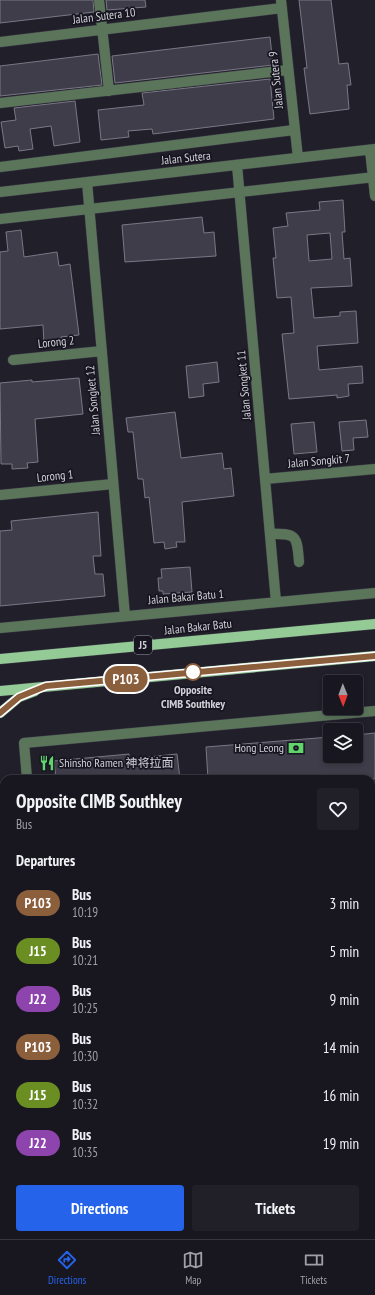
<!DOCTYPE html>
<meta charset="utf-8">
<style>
body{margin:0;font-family:"PT Sans Narrow","Noto Sans SC",sans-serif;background:#212029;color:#f1f3f6;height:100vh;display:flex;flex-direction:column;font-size:15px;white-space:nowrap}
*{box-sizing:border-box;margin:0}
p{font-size:13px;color:#9f9fa5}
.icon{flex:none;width:22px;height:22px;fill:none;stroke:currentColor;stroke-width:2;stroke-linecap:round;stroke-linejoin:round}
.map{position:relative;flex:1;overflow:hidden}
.sheet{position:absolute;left:0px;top:775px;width:375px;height:464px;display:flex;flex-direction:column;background:#181720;border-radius:12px 12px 0 0;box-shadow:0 2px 6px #0003,0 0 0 1px #36363e}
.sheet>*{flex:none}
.badge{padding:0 8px;border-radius:13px;font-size:14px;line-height:26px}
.needle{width:26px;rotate:179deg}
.controls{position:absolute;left:323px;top:675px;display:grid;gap:8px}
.controls a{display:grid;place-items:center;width:40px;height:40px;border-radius:4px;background:#181720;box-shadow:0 2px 6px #0003,0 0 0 1px #36363e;font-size:20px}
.map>.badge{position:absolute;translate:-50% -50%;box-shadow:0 0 0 2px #fff}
h2{padding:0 16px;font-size:15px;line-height:36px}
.round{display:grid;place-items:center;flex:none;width:42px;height:42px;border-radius:4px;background:#212029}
.head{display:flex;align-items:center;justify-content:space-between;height:68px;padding:0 16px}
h1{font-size:19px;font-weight:800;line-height:30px}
.action{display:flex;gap:8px;margin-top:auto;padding:8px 16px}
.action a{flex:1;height:46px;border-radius:4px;background:#2563eb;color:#fff;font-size:16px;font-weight:800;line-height:46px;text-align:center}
.action a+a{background:#212029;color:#f1f3f6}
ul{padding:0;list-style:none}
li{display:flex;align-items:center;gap:12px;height:48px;padding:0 16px}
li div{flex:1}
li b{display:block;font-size:15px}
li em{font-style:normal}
li .badge{min-width:44px;font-weight:700;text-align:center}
.dock{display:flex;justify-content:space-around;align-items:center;height:56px;border-top:1px solid #36363e;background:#181720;font-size:11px;color:#9f9fa5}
.dock a{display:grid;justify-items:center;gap:2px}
.dock .selected{color:#2563eb}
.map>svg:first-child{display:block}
.forest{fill:url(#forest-crowns)}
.building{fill:#3e3d49;stroke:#7a7886;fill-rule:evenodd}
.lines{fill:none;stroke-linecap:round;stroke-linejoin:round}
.minor-casing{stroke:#3c3b46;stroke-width:11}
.major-casing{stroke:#3c3b46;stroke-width:11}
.minor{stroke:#5b755b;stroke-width:10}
.major{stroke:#93ca95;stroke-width:10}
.line-casing{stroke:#fff;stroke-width:9}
.line{stroke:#8b5e3c;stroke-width:6}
.stop-dot{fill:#fff;stroke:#8b5e3c;stroke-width:2}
.labels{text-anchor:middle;stroke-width:3.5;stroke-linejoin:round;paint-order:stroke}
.shield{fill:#171620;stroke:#9998a1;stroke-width:1}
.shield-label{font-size:11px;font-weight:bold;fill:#d1d0d8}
.street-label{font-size:12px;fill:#d1d0d8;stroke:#171620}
.stop-label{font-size:12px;font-weight:bold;fill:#d1d0d8;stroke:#171620}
.poi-label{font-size:12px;fill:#d1d0d8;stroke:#171620;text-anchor:end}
</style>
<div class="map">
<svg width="375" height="1239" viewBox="0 0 375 1239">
<defs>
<pattern id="forest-crowns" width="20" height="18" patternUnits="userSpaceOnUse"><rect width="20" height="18" fill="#3e3b55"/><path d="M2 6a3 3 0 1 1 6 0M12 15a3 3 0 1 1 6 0" fill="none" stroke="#59566d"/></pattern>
</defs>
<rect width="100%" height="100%" fill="#201f2a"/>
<!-- forest -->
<path class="forest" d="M 375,1126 L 375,1239 L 229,1239 L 228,1235 L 371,1235 L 371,1127 Z"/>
<!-- building -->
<path class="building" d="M 0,0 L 93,0 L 94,12 L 0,23 Z
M 106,0 L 145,0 L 146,7 L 107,10 Z
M 299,0 L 331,0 L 339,64 L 348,63 L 351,85 L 347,85 L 349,109 L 310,114 L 304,68 L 307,68 Z
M 270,37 L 273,65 L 115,83 L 112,56 Z
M 98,54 L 102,85 L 0,96 L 0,66 Z
M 270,79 L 274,119 L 153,134 L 152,129 L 128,131 L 129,137 L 101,140 L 98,110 L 144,105 L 142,93 Z
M 75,101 L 80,142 L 54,146 L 51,126 L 30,129 L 33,149 L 19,151 L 18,146 L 5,148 L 1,122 L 16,120 L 14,108 Z
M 343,200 L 345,232 L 342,232 L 344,259 L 350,258 L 352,286 L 311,288 L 314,318 L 340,316 L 340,312 L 356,311 L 358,343 L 317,346 L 319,370 L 362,366 L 363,383 L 348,384 L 349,396 L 337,398 L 337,395 L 289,399 L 282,334 L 294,333 L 291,297 L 277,298 L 273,258 L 276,258 L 273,228 L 288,226 L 286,213 L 320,210 L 319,202 ZM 330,233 L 332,259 L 309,261 L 307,235 Z
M 202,217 L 204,233 L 214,232 L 216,256 L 125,262 L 122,225 Z
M 21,230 L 24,257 L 57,252 L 59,266 L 70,264 L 79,335 L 61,337 L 62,342 L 44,344 L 43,325 L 0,329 L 0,252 L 8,251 L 6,232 Z
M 217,362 L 219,382 L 203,384 L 204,396 L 189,398 L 186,366 Z
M 79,378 L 83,414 L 35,419 L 38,462 L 27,463 L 28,468 L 12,469 L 12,464 L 1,464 L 0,383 L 32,380 L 32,382 Z
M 175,412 L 181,458 L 222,453 L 224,469 L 231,468 L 234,496 L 182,502 L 185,542 L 176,542 L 177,547 L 165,549 L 164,542 L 154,543 L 149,497 L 145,498 L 143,479 L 138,479 L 133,432 L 128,432 L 126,418 Z
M 366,420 L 368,437 L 353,438 L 354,450 L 342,451 L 339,422 Z
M 314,422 L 317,452 L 294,454 L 291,424 Z
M 98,512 L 101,556 L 93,556 L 95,574 L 103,574 L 105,596 L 0,606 L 0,531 L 12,530 L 11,521 Z
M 190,567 L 192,592 L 163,594 L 163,591 L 159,591 L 158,578 L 162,578 L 161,569 Z
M 375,733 L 375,779 L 208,779 L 206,747 L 330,737 L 330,756 L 356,756 L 356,735 Z
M 129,754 L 129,759 L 177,754 L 180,779 L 56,779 L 54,761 Z"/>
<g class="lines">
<defs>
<path id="minor" d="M 99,0 L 109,91
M 281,0 L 298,158
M 0,42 L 282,8
M 0,103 L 288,70
M 370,150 L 375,196
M 237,165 L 276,602
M 0,167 L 294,130
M 87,182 L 125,616
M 0,192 L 375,149
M 0,219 L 375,177
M 13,360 L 102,351
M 265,479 L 375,469
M 0,495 L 113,484
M 270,534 C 297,533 297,536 299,562
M 0,628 L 375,593
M 27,779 L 24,743 L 375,711
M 371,812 L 375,811
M 0,889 L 4,938
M 373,915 L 375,915
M 374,953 L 375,953
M 371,1042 L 375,1041
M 371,1087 L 375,1087
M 371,1108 L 375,1108
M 0,1188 L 4,1232
M 19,1235 L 20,1239
M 30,1235 L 31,1239
M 79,1235 L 79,1239
M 110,1235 L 110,1239"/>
<path id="major" d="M 0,659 L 375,624
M 0,691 L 375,656
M 0,713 L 19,697 L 35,691"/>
</defs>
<!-- minor casing -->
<use href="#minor" class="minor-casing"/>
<!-- major casing -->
<use href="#major" class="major-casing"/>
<!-- minor -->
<use href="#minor" class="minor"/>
<!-- major -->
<use href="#major" class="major"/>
</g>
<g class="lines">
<defs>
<path id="line" d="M 0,713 L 19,697 L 46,686 L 375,656"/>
</defs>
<!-- line casing -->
<use href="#line" class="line-casing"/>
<!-- line -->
<use href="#line" class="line"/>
</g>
<!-- icons -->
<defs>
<symbol id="bank-bare" viewBox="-9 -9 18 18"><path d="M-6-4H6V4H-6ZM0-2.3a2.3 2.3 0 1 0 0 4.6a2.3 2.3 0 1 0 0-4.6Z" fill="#5fd56b" stroke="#171620" stroke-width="2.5" paint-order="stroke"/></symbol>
<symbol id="restaurant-bare" viewBox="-9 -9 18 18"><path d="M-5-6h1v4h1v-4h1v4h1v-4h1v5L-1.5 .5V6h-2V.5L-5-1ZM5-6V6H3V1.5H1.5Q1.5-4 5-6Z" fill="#5fd56b" stroke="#171620" stroke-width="2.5" paint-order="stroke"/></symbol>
</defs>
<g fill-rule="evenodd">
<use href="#bank-bare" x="285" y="737" width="22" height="22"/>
<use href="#restaurant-bare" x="36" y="752" width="22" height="22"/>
</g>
<!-- markers -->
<circle class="stop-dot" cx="193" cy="672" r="8"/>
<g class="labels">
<!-- shield labels -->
<rect class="shield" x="134" y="636" width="18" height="18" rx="3"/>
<g class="shield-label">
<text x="143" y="649">J5</text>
</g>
<!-- street labels -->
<g class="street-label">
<text transform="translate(104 16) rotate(-7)" y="4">Jalan Sutera 10</text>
<text transform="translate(276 80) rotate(-96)" y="4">Jalan Sutera 9</text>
<text transform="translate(186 158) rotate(-6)" y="4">Jalan Sutera</text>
<text transform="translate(56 342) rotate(-6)" y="4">Lorong 2</text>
<text transform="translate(244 385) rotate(-95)" y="4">Jalan Songket 11</text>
<text transform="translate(93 400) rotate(-95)" y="4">Jalan Songket 12</text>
<text transform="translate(319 461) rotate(-5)" y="4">Jalan Songkit 7</text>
<text transform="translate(55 476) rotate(-6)" y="4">Lorong 1</text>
<text transform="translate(186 597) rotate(-5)" y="4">Jalan Bakar Batu 1</text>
<text transform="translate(198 627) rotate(-6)" y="4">Jalan Bakar Batu</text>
</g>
<!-- stop labels -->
<g class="stop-label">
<text x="193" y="694">Opposite<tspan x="193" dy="14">CIMB Southkey</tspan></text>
</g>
<!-- poi labels -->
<g class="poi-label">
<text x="284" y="752">Hong Leong</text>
<text x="59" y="767" text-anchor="start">Shinsho Ramen 神将拉面</text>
</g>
</g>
</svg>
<div class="controls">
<a><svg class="needle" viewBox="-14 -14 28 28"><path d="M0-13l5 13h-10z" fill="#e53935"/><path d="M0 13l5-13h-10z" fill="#9f9fa5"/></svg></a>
<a><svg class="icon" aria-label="layers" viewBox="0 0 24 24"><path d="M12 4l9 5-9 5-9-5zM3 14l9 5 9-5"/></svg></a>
</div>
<b class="badge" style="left:126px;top:679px;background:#8b5e3c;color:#fff">P103</b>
<section class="sheet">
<div class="head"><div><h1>Opposite CIMB Southkey</h1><p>Bus</p></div><a class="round"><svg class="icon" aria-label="heart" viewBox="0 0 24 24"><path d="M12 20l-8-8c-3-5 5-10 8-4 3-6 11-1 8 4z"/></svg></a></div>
<h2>Departures</h2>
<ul>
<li><span class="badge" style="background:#8b5e3c;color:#fff">P103</span><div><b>Bus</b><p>10:19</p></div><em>3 min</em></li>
<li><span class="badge" style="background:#6b8e23;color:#fff">J15</span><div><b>Bus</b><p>10:21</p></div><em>5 min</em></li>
<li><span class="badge" style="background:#8e44ad;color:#fff">J22</span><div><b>Bus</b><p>10:25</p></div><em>9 min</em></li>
<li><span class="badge" style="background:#8b5e3c;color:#fff">P103</span><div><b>Bus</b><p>10:30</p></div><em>14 min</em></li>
<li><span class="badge" style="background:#6b8e23;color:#fff">J15</span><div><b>Bus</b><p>10:32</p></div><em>16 min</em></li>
<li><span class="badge" style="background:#8e44ad;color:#fff">J22</span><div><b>Bus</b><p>10:35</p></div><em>19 min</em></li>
</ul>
<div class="action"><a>Directions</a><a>Tickets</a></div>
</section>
</div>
<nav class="dock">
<a class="selected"><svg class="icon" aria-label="directions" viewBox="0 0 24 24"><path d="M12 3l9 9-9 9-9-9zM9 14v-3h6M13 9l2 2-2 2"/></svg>Directions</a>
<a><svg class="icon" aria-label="map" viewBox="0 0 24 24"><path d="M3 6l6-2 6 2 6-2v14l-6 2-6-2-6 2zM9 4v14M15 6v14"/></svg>Map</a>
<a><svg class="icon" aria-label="tickets" viewBox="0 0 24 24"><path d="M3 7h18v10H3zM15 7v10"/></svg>Tickets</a>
</nav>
